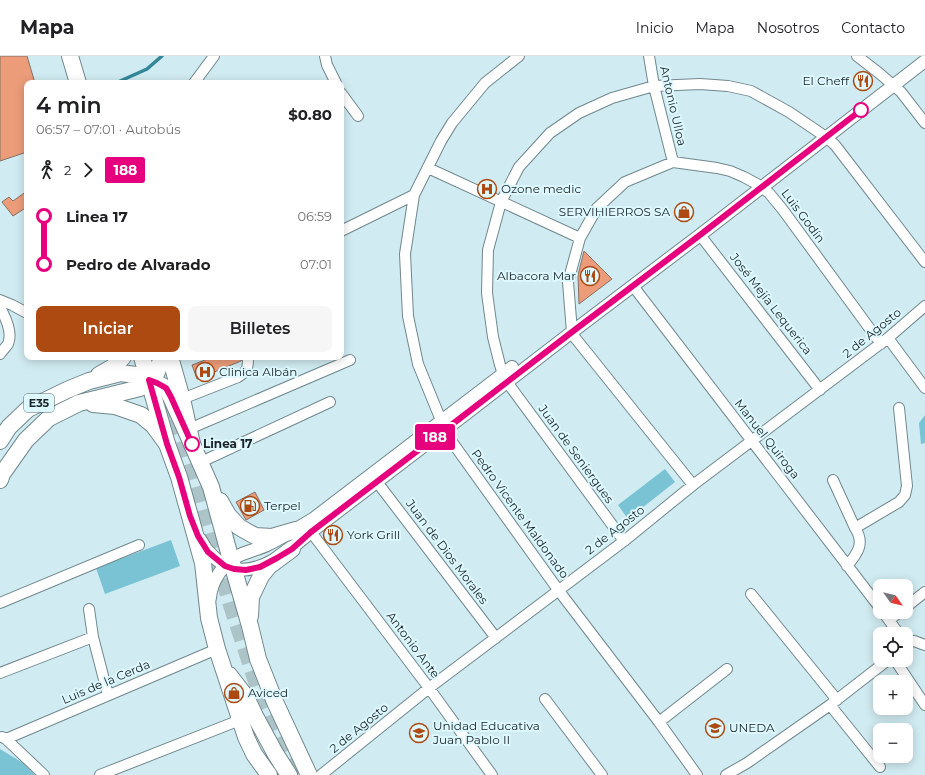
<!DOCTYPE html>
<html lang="es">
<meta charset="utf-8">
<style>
body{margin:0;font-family:Montserrat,sans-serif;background:#f6f6f6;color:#202124;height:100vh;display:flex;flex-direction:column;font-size:15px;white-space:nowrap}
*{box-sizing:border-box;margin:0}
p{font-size:13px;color:#757577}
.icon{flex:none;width:22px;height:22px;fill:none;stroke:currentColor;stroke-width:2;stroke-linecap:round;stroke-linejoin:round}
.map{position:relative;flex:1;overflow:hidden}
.details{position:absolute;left:24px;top:24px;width:320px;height:280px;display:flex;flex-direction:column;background:#fff;border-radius:8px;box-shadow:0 2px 10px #0003}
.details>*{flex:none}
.badge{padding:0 8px;border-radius:3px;font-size:14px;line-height:26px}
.needle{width:26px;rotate:124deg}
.tools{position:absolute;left:873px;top:523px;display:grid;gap:8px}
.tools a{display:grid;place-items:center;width:40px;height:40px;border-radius:8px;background:#fff;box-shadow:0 2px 10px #0003;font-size:20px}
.map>.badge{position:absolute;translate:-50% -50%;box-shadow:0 0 0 2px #fff}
.legs{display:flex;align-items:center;gap:6px;height:44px;padding:0 12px;font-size:13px}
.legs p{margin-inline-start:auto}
.overview{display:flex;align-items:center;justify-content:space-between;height:68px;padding:0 12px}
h1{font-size:22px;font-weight:600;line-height:30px}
.button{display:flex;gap:8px;margin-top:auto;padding:8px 12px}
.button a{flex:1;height:46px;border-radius:8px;background:#ad4a12;color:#fff;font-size:16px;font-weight:600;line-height:46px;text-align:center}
.button a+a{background:#f6f6f6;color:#202124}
ul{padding:0 12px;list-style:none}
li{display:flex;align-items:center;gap:14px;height:48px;font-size:15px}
li i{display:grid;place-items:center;width:6px;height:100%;margin:0 5px;background:currentColor}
li i::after{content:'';width:10px;height:10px;margin:-5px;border:3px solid;border-radius:50%;background:#fff}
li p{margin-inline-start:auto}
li:first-child i{background:linear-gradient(#0000 50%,currentColor 0)}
li:last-child i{background:linear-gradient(currentColor 50%,#0000 0)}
header{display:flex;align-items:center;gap:24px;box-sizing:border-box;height:56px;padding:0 20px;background:#fff;border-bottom:1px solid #e0e0e0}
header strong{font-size:19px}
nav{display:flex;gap:22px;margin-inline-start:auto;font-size:14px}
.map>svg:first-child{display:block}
.green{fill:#79c3d4}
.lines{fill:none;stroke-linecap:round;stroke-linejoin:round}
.stream{stroke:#328798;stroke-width:3.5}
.building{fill:#ec9c79;stroke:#847067}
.primary-tunnel{stroke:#acc3c8;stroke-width:16;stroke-dasharray:16 8;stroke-linecap:butt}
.minor-casing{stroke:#70888e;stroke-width:12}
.tertiary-casing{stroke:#70888e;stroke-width:14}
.primary-casing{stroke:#70888e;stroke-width:18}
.trunk-casing{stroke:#70888e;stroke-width:18}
.minor{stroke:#fff;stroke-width:10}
.tertiary{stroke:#fff;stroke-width:12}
.primary{stroke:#fff;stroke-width:16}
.trunk{stroke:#fff;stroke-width:16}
.line-1-casing{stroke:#fff;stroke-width:9}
.line-1{stroke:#e6007e;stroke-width:6}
.stop-1-dot{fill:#fff;stroke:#e6007e;stroke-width:2}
.labels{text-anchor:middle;stroke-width:4;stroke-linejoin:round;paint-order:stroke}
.shield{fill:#ddf8ff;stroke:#546467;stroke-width:1}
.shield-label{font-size:11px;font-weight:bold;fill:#1a2426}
.poi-label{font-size:12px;fill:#1a2426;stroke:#ddf8ff;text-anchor:start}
.street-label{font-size:12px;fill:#1a2426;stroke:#ddf8ff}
.stop-label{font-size:12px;font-weight:bold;fill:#1a2426;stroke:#ddf8ff;text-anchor:start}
</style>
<header>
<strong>Mapa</strong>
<nav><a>Inicio</a><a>Mapa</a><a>Nosotros</a><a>Contacto</a></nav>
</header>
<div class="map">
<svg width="925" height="719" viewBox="0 0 925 719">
<rect width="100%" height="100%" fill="#d0ebf1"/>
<!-- green -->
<path class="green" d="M 925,359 L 925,387 L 921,388 L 919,367 Z
M 665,413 L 675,426 L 628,463 L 618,449 Z
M 171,484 L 180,510 L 105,538 L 96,512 Z
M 0,693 L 23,707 L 35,719 L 0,719 Z"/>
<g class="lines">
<!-- stream -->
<path class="stream" d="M 118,26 L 147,13 L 162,0"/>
</g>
<!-- building -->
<path class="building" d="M 0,0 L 27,0 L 35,27 L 27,27 L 27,96 L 0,105 Z
M 27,135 L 27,151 L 13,160 L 2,146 L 9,141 L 13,145 Z
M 584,195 L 612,223 L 579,248 L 578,219 Z
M 213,301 L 242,301 L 241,305 L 197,323 L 192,309 Z
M 255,436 L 264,454 L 246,464 L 236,446 Z"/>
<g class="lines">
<!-- primary-tunnel -->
<path class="primary-tunnel" d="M 152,301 L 171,376
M 175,362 L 231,549 L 264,650 L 292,710 L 299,719"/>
<defs>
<path id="minor" d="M 325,0 L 327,9 L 336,27
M 519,0 L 485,27 L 452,67 L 441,85 L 414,139 L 405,198 L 408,260 L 418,308 L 447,379 L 559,535 L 659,666 L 697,719
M 649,0 L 654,30 L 673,106
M 857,0 L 879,17 L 901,36 L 925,67
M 194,27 L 214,0
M 341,37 L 358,60
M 428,112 L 580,182
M 341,175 L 414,139
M 700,179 L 820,334
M 633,230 L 880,552
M 0,244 L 12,249 L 27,257
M 0,251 C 5,261 13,276 8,288 C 6,291 2,295 0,298
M 888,282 L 925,332
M 503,318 L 500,309 L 493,281 L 487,237 L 488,194 L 501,146 L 519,111 L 550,77 L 579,57 L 612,42 L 654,30 L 700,28 L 728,30 L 751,35 L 789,56 L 826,81 L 835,89 L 925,206
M 507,326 L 624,485
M 182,343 L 238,321 C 248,315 248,312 248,301
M 189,373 L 350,304
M 201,406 L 330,346
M 833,424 L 855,472 C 865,487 858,497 847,510
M 377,426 L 496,582
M 693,429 L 576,283 L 572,276 L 568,226 L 580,182 L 597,152 L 625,126 L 673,106 L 717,112 L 730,115 L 744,121 L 757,128 L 769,137 L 783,154 L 881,288
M 855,472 L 899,446 L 905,439 L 907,430 L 899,352
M 311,476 L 429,632 L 492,719
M 751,538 L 837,644
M 0,547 L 139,489
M 906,551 L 925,536
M 89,553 L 93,581 L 108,639
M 883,556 L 899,578
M 889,564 L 900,556
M 906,585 L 914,585 L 925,589
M 895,604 L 925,649
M 0,617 L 93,581
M 545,643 L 602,719
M 830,649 L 880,711
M 659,666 L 727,613
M 2,681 L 6,683 L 44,719
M 6,683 L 217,593
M 100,719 L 240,664
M 321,719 L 429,632 L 624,485 L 693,429 L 888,282 L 925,250
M 726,719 L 747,707 L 830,649 L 888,604"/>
<path id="tertiary" d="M 200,483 C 203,487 205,493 209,496 C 215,503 225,511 235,513 C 263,518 291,493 311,476 L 463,360 L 572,276 L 700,179 L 925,5
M 210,542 C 211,525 224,506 240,499 C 249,495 258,493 267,489 C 283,481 298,472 313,463 L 512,311"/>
<path id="primary" d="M 142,301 L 167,388 L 179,421 L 203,507 L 209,562 L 217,593 L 246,681 L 254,698 L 269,719
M 170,301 L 182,343 L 192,388 L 211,431 L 231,504 L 250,570 L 258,603 L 275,646 L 309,719
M 220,445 L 228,459 L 239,471 L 255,480 L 272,481 L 296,474
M 250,560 L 251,541 L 261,520 L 269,510 L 292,493
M 229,619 L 246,641 L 255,660 L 275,697 L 289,719"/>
<path id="trunk" d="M 70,0 L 78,27
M 99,319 L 113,311 L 123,301
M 93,348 L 115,350 L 141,359 L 153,369 L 167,388
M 0,385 L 9,371 L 28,353 L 67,334 L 89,325 L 121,317 L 136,319 L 157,327 L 166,332 L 171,341 L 192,388
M 0,424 L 2,418 L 26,384 L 49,362 L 79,347 L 140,332 L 149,324 L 157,316 L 162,301"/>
</defs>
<!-- minor casing -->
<use href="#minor" class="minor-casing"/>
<!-- tertiary casing -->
<use href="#tertiary" class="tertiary-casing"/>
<!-- primary casing -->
<use href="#primary" class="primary-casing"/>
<!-- trunk casing -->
<use href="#trunk" class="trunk-casing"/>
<!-- minor -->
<use href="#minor" class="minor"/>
<!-- tertiary -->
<use href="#tertiary" class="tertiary"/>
<!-- primary -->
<use href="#primary" class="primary"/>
<!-- trunk -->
<use href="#trunk" class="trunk"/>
</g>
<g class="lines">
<defs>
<path id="line-1" d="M 192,388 L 171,341 L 166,332 L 157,327 L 149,324 L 167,388 L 179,421 L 190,460 L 198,480 L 208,496 L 225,510 L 234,513 L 246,514 L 260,511 L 277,502 L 292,493 L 311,476 L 463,360 L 572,276 L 700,179 L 861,54"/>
</defs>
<!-- line-1 casing -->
<use href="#line-1" class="line-1-casing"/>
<!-- line-1 -->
<use href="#line-1" class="line-1"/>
</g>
<!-- icons -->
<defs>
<symbol id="restaurant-ring" viewBox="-11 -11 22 22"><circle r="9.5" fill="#ddf8ff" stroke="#ad4a12" stroke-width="1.5"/><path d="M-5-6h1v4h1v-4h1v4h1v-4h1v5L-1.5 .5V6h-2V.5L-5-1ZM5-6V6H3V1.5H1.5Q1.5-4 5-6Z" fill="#ad4a12"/></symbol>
<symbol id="hospital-ring" viewBox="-11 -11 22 22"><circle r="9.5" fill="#ddf8ff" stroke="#ad4a12" stroke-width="1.5"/><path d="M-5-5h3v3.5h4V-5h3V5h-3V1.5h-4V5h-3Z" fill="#ad4a12"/></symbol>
<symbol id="shop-ring" viewBox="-11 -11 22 22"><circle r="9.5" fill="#ddf8ff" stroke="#ad4a12" stroke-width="1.5"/><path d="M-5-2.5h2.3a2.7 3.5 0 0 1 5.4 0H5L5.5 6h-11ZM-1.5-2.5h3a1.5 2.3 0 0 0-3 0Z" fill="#ad4a12"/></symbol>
<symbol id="fuel-ring" viewBox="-11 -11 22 22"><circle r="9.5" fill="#ddf8ff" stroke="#ad4a12" stroke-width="1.5"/><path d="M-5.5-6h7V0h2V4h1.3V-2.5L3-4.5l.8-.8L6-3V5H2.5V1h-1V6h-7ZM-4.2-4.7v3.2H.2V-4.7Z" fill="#ad4a12"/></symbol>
<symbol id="school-ring" viewBox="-11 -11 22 22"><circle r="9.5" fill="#ddf8ff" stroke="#ad4a12" stroke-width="1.5"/><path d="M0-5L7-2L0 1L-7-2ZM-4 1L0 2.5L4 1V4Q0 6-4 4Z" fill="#ad4a12"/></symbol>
</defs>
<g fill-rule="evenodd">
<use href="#restaurant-ring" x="852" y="14" width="22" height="22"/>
<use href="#hospital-ring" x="476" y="122" width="22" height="22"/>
<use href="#shop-ring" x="673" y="145" width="22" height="22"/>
<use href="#restaurant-ring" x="579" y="209" width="22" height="22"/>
<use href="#hospital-ring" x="194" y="305" width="22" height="22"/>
<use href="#fuel-ring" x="239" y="439" width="22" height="22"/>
<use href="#restaurant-ring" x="322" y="468" width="22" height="22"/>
<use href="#shop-ring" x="223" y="626" width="22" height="22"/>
<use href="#school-ring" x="704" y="661" width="22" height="22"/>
<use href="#school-ring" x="408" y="666" width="22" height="22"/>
</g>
<!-- markers -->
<g class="stop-1-dot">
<circle cx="861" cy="54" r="7"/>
<circle cx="192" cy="388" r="7"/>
</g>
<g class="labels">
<!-- shield labels -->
<rect class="shield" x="24" y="338" width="30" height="18" rx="3"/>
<g class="shield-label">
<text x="39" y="351">E35</text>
</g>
<!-- poi labels -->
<g class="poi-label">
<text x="849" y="29" text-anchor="end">El Cheff</text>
<text x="501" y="137">Ozone medic</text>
<text x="670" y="160" text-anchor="end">SERVIHIERROS SA</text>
<text x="576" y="224" text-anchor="end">Albacora Mar</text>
<text x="219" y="320">Clinica Albán</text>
<text x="264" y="454">Terpel</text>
<text x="347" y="483">York Grill</text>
<text x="248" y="641">Aviced</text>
<text x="433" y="674">Unidad Educativa<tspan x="433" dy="14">Juan Pablo II</tspan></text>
<text x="729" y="676">UNEDA</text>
</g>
<!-- street labels -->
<g class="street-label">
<text transform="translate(673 50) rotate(77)" y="4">Antonio Ulloa</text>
<text transform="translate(803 160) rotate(53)" y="4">Luis Godín</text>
<text transform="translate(771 248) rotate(52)" y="4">José Mejía Lequerica</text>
<text transform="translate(872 277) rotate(-39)" y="4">2 de Agosto</text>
<text transform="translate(767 383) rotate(52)" y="4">Manuel Quiroga</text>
<text transform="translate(576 398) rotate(54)" y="4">Juan de Seniergues</text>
<text transform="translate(520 458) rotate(54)" y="4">Pedro Vicente Maldonado</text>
<text transform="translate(615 474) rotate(-38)" y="4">2 de Agosto</text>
<text transform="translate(447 496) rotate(53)" y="4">Juan de Dios Morales</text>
<text transform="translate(413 589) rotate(53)" y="4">Antonio Ante</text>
<text transform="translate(106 626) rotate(-23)" y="4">Luis de la Cerda</text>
<text transform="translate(359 672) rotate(-39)" y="4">2 de Agosto</text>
</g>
<!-- stop labels -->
<g class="stop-label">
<text x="203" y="392">Linea 17</text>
</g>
</g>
</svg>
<div class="tools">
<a><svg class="needle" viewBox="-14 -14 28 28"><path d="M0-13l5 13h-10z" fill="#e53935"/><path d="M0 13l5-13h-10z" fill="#757577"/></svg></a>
<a><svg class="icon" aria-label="locate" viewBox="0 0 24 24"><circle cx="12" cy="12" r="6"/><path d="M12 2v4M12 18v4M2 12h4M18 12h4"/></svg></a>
<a>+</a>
<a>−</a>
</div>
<b class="badge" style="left:435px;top:381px;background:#e6007e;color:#fff">188</b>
<section class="details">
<div class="overview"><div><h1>4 min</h1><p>06:57 – 07:01 · Autobús</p></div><b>$0.80</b></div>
<div class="legs"><svg class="icon" aria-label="walk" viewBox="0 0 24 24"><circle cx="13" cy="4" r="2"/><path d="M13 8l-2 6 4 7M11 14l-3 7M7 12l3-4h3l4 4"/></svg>2<svg class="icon" aria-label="forward" viewBox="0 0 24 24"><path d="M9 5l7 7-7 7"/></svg><b class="badge" style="background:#e6007e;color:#fff">188</b></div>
<ul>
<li><i style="color:#e6007e"></i><b>Linea 17</b><p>06:59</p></li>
<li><i style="color:#e6007e"></i><b>Pedro de Alvarado</b><p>07:01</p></li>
</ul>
<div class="button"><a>Iniciar</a><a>Billetes</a></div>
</section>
</div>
